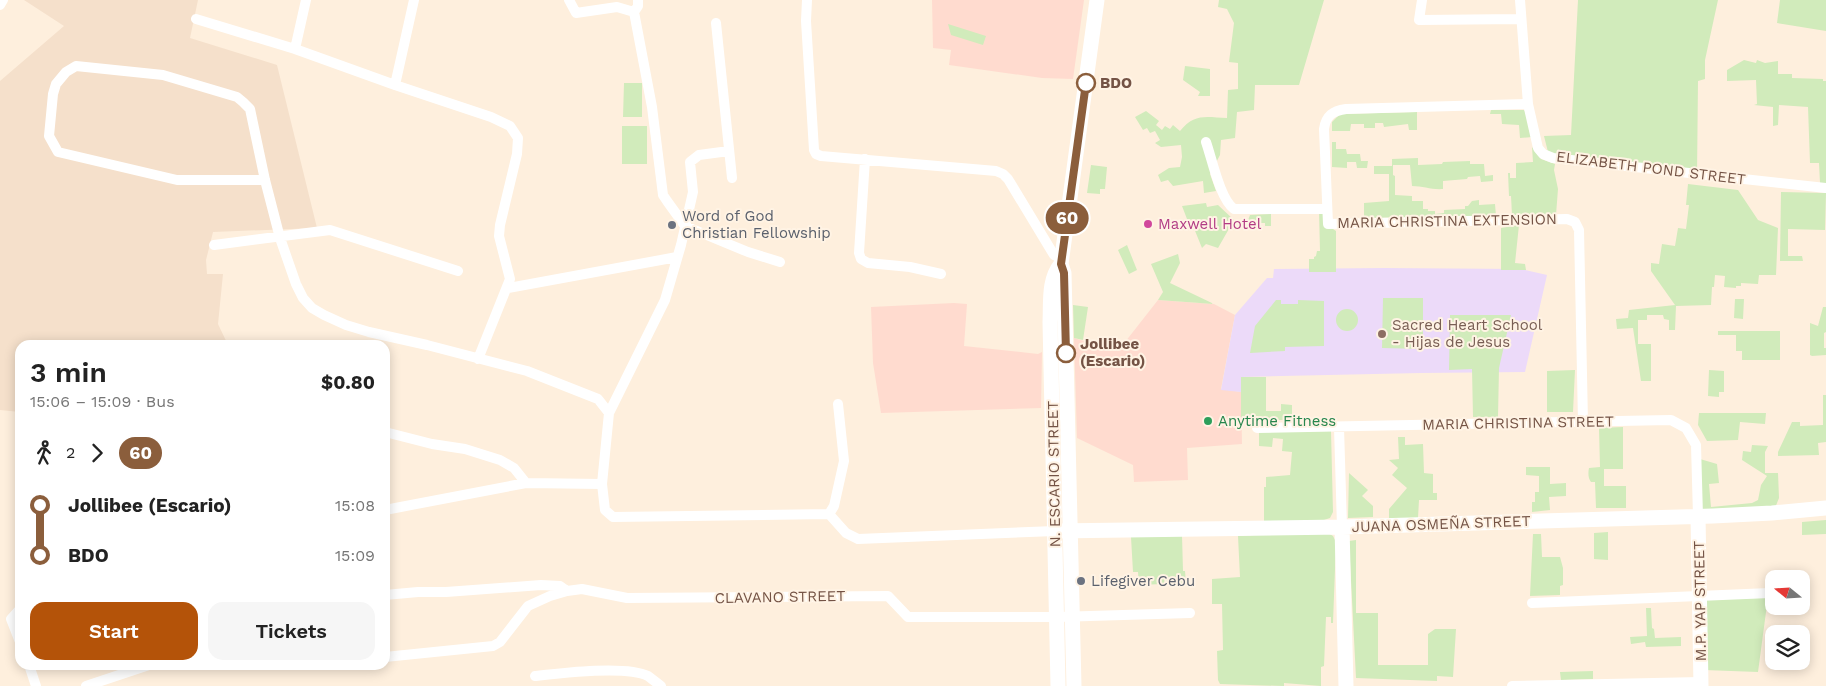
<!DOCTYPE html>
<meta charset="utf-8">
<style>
body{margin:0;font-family:"Work Sans",sans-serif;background:#f6f6f6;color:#222;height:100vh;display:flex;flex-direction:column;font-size:19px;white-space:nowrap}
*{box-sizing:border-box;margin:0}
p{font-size:16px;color:#767676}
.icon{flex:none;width:28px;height:28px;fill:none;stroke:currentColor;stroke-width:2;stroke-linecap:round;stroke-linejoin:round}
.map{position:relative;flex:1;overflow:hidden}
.drawer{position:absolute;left:15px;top:340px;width:375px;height:330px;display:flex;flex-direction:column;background:#fff;border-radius:15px;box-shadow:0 2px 12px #0003}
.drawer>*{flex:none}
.badge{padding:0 10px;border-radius:16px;font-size:18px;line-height:32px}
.needle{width:32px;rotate:288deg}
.fabs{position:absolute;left:1765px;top:570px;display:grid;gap:10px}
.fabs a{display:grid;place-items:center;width:45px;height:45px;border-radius:10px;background:#fff;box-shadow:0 2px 12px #0003;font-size:25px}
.map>.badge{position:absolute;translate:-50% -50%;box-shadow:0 0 0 2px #fff}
.legs{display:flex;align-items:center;gap:8px;height:55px;padding:0 15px;font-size:16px}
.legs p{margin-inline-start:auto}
.summary{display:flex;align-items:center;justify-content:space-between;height:85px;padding:0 15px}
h1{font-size:28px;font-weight:600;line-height:38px}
.cta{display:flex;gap:10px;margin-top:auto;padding:10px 15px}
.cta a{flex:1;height:58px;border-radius:15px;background:#b45309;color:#fff;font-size:20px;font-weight:600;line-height:58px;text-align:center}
.cta a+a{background:#f6f6f6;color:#222}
ul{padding:0 15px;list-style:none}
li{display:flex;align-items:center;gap:18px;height:50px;font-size:19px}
li i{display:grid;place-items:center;width:8px;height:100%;margin:0 6px;background:currentColor}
li i::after{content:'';width:12px;height:12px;margin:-6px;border:4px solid;border-radius:50%;background:#fff}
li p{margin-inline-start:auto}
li:first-child i{background:linear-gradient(#0000 50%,currentColor 0)}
li:last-child i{background:linear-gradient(currentColor 50%,#0000 0)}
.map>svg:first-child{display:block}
.residential{fill:#f5e0cb}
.commercial{fill:#ffdbcf}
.education{fill:#ecdaf9}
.green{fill:#d1ebbb}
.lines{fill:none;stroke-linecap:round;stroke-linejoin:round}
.street{stroke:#fff;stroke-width:10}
.secondary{stroke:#fff;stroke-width:15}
.line-1-casing{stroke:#fff;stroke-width:11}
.line-1{stroke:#8b5e3c;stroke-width:8}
.stop-1-dot{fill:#fff;stroke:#8b5e3c;stroke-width:2.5}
.hotel-dot{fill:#d1479c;stroke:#fff3e4;stroke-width:2}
.worship-dot{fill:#6b7280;stroke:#fff3e4;stroke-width:2}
.education-dot{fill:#8d6e63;stroke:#fff3e4;stroke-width:2}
.leisure-dot{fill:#2e9e5b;stroke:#fff3e4;stroke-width:2}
.labels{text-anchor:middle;stroke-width:4;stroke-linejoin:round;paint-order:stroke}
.stop-label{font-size:15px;font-weight:bold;fill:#745345;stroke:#fff3e4;text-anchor:start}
.street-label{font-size:15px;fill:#745345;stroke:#fff3e4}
.worship-label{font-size:15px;fill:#5b616d;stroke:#fff3e4;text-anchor:start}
.hotel-label{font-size:15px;fill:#b23c85;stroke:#fff3e4;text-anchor:start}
.education-label{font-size:15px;fill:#785e54;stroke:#fff3e4;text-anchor:start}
.leisure-label{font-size:15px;fill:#27864d;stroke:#fff3e4;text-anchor:start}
</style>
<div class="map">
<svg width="1826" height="686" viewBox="0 0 1826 686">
<rect width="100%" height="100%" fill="#feefdd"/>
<!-- residential -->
<path class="residential" d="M 24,0 L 198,0 L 190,38 L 277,65 L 317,228 L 213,232 L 206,260 L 207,274 L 223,274 L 218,324 L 228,345 L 20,345 L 20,412 L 0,410 L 0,81 L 64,26 Z"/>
<!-- commercial -->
<path class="commercial" d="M 932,0 L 1084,0 L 1073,79 L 1042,78 L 949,65 L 951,50 L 933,48 Z
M 1158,300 L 1214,304 L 1235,315 L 1221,389 L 1241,392 L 1242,444 L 1187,448 L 1188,480 L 1134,482 L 1133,465 L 1077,438 L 1074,338 L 1118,351 Z
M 954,303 L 967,304 L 964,346 L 1038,354 L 1042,352 L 1041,408 L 881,413 L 873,363 L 871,307 Z"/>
<!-- education -->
<path class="education" d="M 1384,268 L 1521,269 L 1547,275 L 1525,372 L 1421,373 L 1242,377 L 1241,392 L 1221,390 L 1235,315 L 1267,278 L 1273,278 L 1274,269 Z"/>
<!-- green -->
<path class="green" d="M 1219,0 L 1324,0 L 1299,85 L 1255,85 L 1254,110 L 1237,112 L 1235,138 L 1221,140 L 1220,155 L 1210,174 L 1216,191 L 1204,193 L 1203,181 L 1173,186 L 1168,180 L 1161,182 L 1158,175 L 1169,168 L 1180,167 L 1182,157 L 1181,145 L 1161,147 L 1155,143 L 1160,140 L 1155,131 L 1150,133 L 1147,128 L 1143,130 L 1135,117 L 1146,111 L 1159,121 L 1156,125 L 1162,130 L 1165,126 L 1170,129 L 1173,125 L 1180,131 C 1194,113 1206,117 1227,118 L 1228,90 L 1238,89 L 1238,63 L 1229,62 L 1234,23 L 1227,9 L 1218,7 Z
M 1578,0 L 1718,0 L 1705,60 L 1705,79 L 1698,81 L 1697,176 L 1562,160 L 1548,152 L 1544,136 L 1571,135 Z
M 1780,0 L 1826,0 L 1826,31 L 1777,23 Z
M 948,24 L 986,36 L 983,45 L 951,35 Z
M 1744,60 L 1756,63 L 1757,60 L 1765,63 L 1778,61 L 1778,74 L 1792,74 L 1792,78 L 1823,79 L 1823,81 L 1826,81 L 1826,184 L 1820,183 L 1819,163 L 1810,163 L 1808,107 L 1779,105 L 1778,125 L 1773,126 L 1773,107 L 1754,105 L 1757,104 L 1756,80 L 1727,81 L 1727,70 Z
M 1185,66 L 1210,69 L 1210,96 L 1198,96 L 1200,92 L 1183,80 Z
M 624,83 L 642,83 L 642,117 L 623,117 Z
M 1491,110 L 1524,110 L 1526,113 L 1532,137 L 1520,138 L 1519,125 L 1502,124 L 1501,114 L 1490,114 Z
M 1417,112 L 1417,130 L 1409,130 L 1408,124 L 1384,127 L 1383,123 L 1375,123 L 1375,128 L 1364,128 L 1364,124 L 1351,124 L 1350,131 L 1332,131 L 1332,122 L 1340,114 Z
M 622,126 L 647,126 L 647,164 L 622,164 Z
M 1332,142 L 1336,142 L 1336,149 L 1346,149 L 1347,154 L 1360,154 L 1361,161 L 1368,161 L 1367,168 L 1357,168 L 1356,162 L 1347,162 L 1347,168 L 1332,167 Z
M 1532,147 L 1541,159 L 1555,164 L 1554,170 L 1558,189 L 1556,215 L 1512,215 L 1511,196 L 1509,196 L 1508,173 L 1510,173 L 1510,178 L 1516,178 L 1516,163 L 1533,162 Z
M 1418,158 L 1418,165 L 1442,164 L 1443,162 L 1470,161 L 1470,164 L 1484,164 L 1485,176 L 1493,175 L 1493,181 L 1481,182 L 1480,176 L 1468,177 L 1467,179 L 1443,181 L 1443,189 C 1432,190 1423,186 1412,186 L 1410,165 L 1393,165 L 1393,175 L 1395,176 L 1395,195 L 1412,196 L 1412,201 L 1423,201 L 1423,209 L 1428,209 L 1428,211 L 1435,211 L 1435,214 L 1444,213 L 1444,210 L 1465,209 L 1465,206 L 1468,206 L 1472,201 L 1479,200 L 1479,205 L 1495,204 L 1496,216 L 1364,218 L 1364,203 L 1389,201 L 1389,174 L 1374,174 L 1374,166 L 1392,166 L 1392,159 Z
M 1091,165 L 1107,167 L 1105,189 L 1100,189 L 1100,194 L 1087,193 Z
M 1688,184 L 1738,190 L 1758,220 L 1778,228 L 1776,275 L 1759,275 L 1758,284 L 1741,283 L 1741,286 L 1736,286 L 1736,288 L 1724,287 L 1725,276 L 1715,275 L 1714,287 L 1712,287 L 1711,305 L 1676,306 L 1675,330 L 1669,330 L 1669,320 L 1664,319 L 1663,315 L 1647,315 L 1647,320 L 1638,320 L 1638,344 L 1651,344 L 1651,381 L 1641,381 L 1633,328 L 1617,329 L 1616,319 L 1628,318 L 1629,310 L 1675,305 L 1651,271 L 1651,263 L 1659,264 L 1662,244 L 1675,246 L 1678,228 L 1686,229 L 1689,205 L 1686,205 Z
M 1781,192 L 1826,193 L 1825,230 L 1788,229 L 1788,256 L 1802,256 L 1803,261 L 1780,261 Z
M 1206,203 L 1207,207 L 1218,205 L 1234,220 L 1218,248 L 1206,244 L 1202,248 L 1191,221 L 1187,219 L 1182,206 Z
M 1319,210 L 1323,212 L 1330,227 L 1336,231 L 1336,272 L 1309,272 L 1309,259 L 1314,259 L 1314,257 L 1316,256 L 1317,251 L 1320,251 Z
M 1271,214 L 1271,226 L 1265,226 L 1265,223 L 1247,223 L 1250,215 Z
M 1519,225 L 1515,263 L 1525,264 L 1526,270 L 1501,270 L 1501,228 Z
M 1127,245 L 1137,270 L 1129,274 L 1118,250 Z
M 1178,254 L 1180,263 L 1170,283 L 1214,304 L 1158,300 L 1163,292 L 1151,264 Z
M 1383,298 L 1423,298 L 1423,349 L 1382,348 Z
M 1735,299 L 1744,299 L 1743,319 L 1734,318 Z
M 1276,300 L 1281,300 L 1281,304 L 1298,304 L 1298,300 L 1324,301 L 1324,346 L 1285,347 L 1285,351 L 1250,353 L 1255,326 Z
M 1073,305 L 1088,307 L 1083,340 L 1074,338 Z
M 1823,307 L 1826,307 L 1826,332 L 1824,333 L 1824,348 L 1826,348 L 1826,355 L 1812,356 L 1810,355 L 1810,323 L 1818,326 Z
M1336 320a11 11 0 1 1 22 0a11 11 0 1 1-22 0Z
M 1450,315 L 1511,315 L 1499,368 L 1498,417 L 1473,417 L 1472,369 L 1449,370 Z
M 1718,331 L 1780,331 L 1780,360 L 1742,360 L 1742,351 L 1736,351 L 1736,335 L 1718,335 Z
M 1575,370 L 1573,412 L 1547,412 L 1547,371 Z
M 1709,370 L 1724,371 L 1724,392 L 1719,392 L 1719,397 L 1708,396 Z
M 1241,377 L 1266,377 L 1266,411 L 1281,411 L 1281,404 L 1292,405 L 1292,420 L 1241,420 Z
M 1823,395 L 1826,395 L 1826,442 L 1818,443 L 1819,455 L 1778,456 L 1778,452 L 1792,422 L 1800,422 L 1800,426 L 1823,425 Z
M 1699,413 L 1766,413 L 1765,424 L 1740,422 L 1738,440 L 1707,441 L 1698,425 Z
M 1623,427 L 1623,469 L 1604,469 L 1604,486 L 1626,486 L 1626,508 L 1596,508 L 1595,482 L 1591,482 C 1588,478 1588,473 1589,468 L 1600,467 L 1599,428 Z
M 1331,431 L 1333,512 L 1330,518 L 1324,520 L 1264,523 L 1264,487 L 1266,487 L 1266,477 L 1290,475 L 1292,452 L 1282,451 L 1283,439 L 1273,438 L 1272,447 L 1259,446 L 1259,432 Z
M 1398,437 L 1405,437 L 1405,445 L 1423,444 L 1424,473 L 1433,474 L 1433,493 L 1437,493 L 1437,500 L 1419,500 L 1418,518 L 1389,518 L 1389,509 L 1407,488 L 1392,475 L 1398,468 L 1389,460 L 1399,459 Z
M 1752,445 L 1768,446 L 1765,452 L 1765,473 L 1778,473 L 1779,498 L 1775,508 L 1700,510 L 1700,459 L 1717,464 L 1719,483 L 1709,484 L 1711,507 L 1752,503 L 1758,500 L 1761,485 L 1767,476 L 1742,460 L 1743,451 L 1751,452 Z
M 1526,467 L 1550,467 L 1550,484 L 1566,483 L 1566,496 L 1549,497 L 1550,510 L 1532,512 L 1532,502 L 1535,502 L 1535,492 L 1539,492 L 1539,476 L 1526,475 Z
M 1349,473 L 1368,490 L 1362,496 L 1373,506 L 1373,517 L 1348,518 Z
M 1826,520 L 1826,534 L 1802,535 L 1802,522 Z
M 1325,531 L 1333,536 L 1336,542 L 1333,623 L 1331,623 L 1331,617 L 1326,617 L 1324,666 L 1321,667 L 1321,686 L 1284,683 L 1284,686 L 1220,684 L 1218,680 L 1217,651 L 1223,650 L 1222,604 L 1212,604 L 1212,579 L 1240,577 L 1238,536 Z
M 1608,532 L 1608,560 L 1594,559 L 1594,533 Z
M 1533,534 L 1541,534 L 1542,557 L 1560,557 L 1563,568 L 1563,585 L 1560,586 L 1560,595 L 1530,596 Z
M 1182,535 L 1183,571 L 1185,571 L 1186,583 L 1139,585 L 1138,572 L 1133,572 L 1131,537 Z
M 1356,540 L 1356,613 L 1378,613 L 1378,665 L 1428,665 L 1428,634 L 1435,629 L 1456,629 L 1453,677 L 1437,676 L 1437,681 L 1356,678 L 1349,541 Z
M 1768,597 L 1758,672 L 1704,670 L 1703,599 Z
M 1646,608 L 1651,608 L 1652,628 L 1654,629 L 1655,638 L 1681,637 L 1681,646 L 1646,647 L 1645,642 L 1631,644 L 1630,637 L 1647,636 Z
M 1593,671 L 1593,679 L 1561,680 L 1560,672 Z"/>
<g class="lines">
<!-- street -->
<path class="street" d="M 569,0 L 576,13 L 617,7 L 634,12
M 638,0 L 638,6 L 634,12 L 652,107 L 663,195 L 667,201 L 685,226 L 748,252 L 780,262
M 807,0 L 806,21 L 814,150 L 816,154 L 821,156 L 996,171 L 1003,174 L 1008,179 L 1054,255 L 1062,258
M 1422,0 L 1419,20 L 1521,19
M 1520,0 L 1528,104 L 1538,148 L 1543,154 L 1553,158 L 1826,188
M 0,5 L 3,0
M 196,19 L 295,49 L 395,85 L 491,117 L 510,126 L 518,138 L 517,154 L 500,225 L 499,236 L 510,279 L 478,359
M 716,23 L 732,178
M 295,49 L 306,0
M 395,85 L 414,0
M 1528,104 L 1346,109 C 1333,111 1326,115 1324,129 L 1328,224 L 1567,219 L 1575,222 L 1579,230 L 1583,422
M 1206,142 C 1212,159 1220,199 1234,209 L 1327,209
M 729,151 L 699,155 L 690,162 L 693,192 L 681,245 L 665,300 L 609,413 L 602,484 L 605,510 L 613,517 L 829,514
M 865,159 L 859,253 L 861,259 L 868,263 L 910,267 L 941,274
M 265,180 L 177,180 L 58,152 L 49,136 L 53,94 L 56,84 L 66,72 L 76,66 L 163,75 L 237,97 L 243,102 L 250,109 L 265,180 L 280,238 L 296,284 L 303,298 L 312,308 L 324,315 L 346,325 L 369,332 L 427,345 L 527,371 L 598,399 L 609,413
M 214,245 L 330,230 L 458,271
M 508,288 L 677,257
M 1339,427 L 1342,527
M 1257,428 L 1671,420 L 1686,428 L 1696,445 L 1698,516
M 385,432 L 432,444 L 465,449 L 500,460 L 514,468 L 526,483
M 385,510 L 526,483 L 602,484
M 829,514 L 846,533 L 858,539 L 1055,531
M 829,514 L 834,506 L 844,461 L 838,404
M 385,595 L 418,592 L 446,592 L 541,585 L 560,586 L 567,591
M 1532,603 L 1770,593
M 20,609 L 11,619 L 20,642
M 385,657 L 493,646 L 500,642 L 528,606 L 550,596 L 567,591 L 582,589 L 627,598 L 888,596 L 908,617 L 1057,617 L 1190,613
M 29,665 L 36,686
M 535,676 C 561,673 626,665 648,676 C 652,679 657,683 661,686
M 86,686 L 149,665
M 1512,686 L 1701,682"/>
<!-- secondary -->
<path class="secondary" d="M 1698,516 L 1701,686
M 1342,527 L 1346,686
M 1055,531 L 1342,527 L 1713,516 L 1772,513 L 1826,508
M 1058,686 L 1050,322 C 1051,302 1048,280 1061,264
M 1074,686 L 1064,273 L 1061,264 L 1097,0"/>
</g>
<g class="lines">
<defs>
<path id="line-1" d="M 1066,353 L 1064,273 L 1061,264 L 1086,83"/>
</defs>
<!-- line-1 casing -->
<use href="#line-1" class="line-1-casing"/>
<!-- line-1 -->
<use href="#line-1" class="line-1"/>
</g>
<!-- markers -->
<g class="stop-1-dot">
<circle cx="1086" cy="83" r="9"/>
<circle cx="1066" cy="353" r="9"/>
</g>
<circle class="hotel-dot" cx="1148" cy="224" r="5"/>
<g class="worship-dot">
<circle cx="672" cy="225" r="5"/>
<circle cx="1081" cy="581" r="5"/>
</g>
<circle class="education-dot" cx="1382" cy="334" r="5"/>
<circle class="leisure-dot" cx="1208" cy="421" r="5"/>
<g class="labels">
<!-- stop labels -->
<g class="stop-label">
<text x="1100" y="88">BDO</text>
<text x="1080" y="349">Jollibee<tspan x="1080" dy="17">(Escario)</tspan></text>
</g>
<!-- street labels -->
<g class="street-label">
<text transform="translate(1651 168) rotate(7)" y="5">ELIZABETH POND STREET</text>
<text transform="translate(1447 221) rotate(-1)" y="5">MARIA CHRISTINA EXTENSION</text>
<text transform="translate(1518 423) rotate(-1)" y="5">MARIA CHRISTINA STREET</text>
<text transform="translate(1054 474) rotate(-91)" y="5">N. ESCARIO STREET</text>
<text transform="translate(1441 524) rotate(-2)" y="5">JUANA OSMEÑA STREET</text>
<text transform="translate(780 597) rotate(-1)" y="5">CLAVANO STREET</text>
<text transform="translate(1700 601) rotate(-91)" y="5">M.P. YAP STREET</text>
</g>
<!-- worship labels -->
<g class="worship-label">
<text x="682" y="221">Word of God<tspan x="682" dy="17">Christian Fellowship</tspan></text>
<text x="1091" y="586">Lifegiver Cebu</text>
</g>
<!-- hotel labels -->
<g class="hotel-label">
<text x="1158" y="229">Maxwell Hotel</text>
</g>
<!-- education labels -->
<g class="education-label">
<text x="1392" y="330">Sacred Heart School<tspan x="1392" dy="17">- Hijas de Jesus</tspan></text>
</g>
<!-- leisure labels -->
<g class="leisure-label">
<text x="1218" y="426">Anytime Fitness</text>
</g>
</g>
</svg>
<div class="fabs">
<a><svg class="needle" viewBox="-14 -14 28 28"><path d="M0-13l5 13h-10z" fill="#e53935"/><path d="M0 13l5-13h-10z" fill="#767676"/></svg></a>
<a><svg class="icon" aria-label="layers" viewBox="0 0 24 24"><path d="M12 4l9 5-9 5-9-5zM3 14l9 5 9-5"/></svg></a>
</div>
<b class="badge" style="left:1067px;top:218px;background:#8b5e3c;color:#fff">60</b>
<section class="drawer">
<div class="summary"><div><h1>3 min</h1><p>15:06 – 15:09 · Bus</p></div><b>$0.80</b></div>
<div class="legs"><svg class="icon" aria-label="walk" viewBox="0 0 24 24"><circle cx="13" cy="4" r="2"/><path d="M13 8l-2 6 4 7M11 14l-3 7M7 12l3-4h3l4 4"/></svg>2<svg class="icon" aria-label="forward" viewBox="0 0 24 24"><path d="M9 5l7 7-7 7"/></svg><b class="badge" style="background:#8b5e3c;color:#fff">60</b></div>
<ul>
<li><i style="color:#8b5e3c"></i><b>Jollibee (Escario)</b><p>15:08</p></li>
<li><i style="color:#8b5e3c"></i><b>BDO</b><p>15:09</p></li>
</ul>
<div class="cta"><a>Start</a><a>Tickets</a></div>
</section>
</div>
